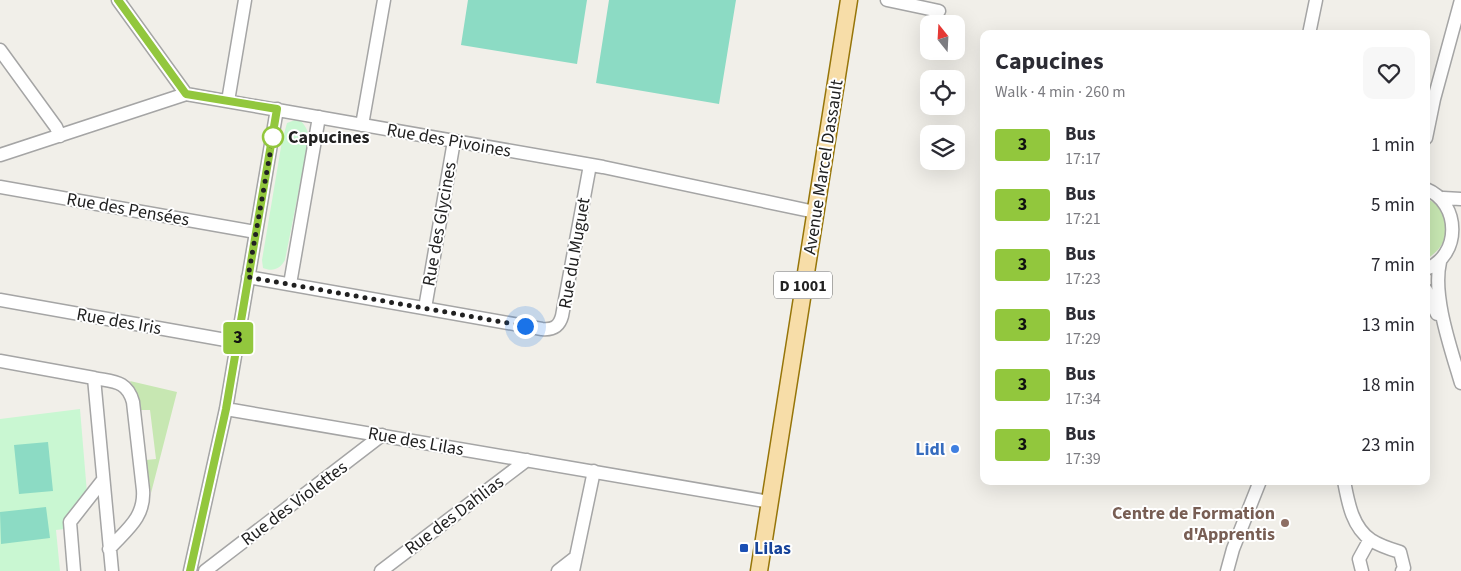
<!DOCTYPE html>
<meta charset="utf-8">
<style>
body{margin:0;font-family:"Source Sans 3",sans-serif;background:#f7f7f7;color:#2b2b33;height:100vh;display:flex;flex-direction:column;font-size:19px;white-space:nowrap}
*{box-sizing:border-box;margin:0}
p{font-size:16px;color:#7c7c81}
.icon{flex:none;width:28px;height:28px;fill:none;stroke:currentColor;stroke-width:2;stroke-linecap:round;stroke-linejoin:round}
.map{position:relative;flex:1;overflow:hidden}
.drawer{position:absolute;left:980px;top:30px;width:450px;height:455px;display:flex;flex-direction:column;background:#fff;border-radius:10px;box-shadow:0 5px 20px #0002}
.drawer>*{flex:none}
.badge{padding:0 10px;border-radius:4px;font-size:18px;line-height:32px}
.needle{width:32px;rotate:342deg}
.buttons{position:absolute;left:920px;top:15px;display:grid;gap:10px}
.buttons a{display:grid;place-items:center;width:45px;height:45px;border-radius:10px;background:#fff;box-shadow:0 5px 20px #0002;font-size:25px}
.you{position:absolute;width:25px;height:25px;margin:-12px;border:4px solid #fff;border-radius:50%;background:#1a73e8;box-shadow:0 0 0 8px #1a73e833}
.map>.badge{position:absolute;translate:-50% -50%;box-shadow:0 0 0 2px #fff}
.round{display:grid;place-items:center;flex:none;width:52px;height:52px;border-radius:10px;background:#f7f7f7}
.headline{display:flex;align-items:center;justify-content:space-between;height:85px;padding:0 15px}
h1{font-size:24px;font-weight:700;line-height:38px}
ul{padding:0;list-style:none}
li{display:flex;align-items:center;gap:15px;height:60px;padding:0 15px}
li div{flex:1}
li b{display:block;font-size:19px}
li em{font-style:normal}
li .badge{min-width:55px;font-weight:700;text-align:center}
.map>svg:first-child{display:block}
.grass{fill:#c7e7b2}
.park{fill:#c9f7d2}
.pitch{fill:#8cdbc4}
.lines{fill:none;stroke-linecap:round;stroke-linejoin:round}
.minor-casing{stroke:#a5a5a5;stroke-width:15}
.major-casing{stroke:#967509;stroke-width:19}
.minor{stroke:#fff;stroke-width:12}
.major{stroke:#f7dda8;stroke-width:16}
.line-casing{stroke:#fff;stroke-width:11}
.line{stroke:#92c73d;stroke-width:8}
.walk{stroke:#212121;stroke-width:5;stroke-dasharray:0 9}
.stop-dot{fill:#fff;stroke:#92c73d;stroke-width:2.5}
.shop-dot{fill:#3f7fe0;stroke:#fff;stroke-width:2}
.education-dot{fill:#8d6e63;stroke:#fff;stroke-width:2}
.transit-dot{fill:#1a4fb4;stroke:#fff;stroke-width:2}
.labels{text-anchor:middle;stroke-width:4;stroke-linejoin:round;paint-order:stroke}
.shield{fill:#fff;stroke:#646464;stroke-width:1}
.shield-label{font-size:16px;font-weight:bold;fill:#212121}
.stop-label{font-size:18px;font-weight:bold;fill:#212121;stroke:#fff;text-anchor:start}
.street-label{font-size:18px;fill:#212121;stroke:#fff}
.shop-label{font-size:18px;font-weight:bold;fill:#366cbe;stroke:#fff;text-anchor:end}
.education-label{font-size:18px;font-weight:bold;fill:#785e54;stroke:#fff;text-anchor:end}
.transit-label{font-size:18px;font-weight:bold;fill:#164399;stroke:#fff;text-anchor:start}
</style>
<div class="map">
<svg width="1461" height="571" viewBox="0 0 1461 571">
<rect width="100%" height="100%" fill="#f1efe9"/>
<!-- grass -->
<path class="grass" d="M 1426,198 C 1454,211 1453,245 1426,259 Z
M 130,381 L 177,392 L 151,493 L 146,460 L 156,459 L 150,410 L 140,410 L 137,394 Z"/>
<!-- park -->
<path class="park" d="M 295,120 L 301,121 C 308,129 309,134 308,144 L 285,260 C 280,269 273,272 263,268 L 262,260 L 282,141 L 287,123 Z
M 80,409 L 87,493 L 65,529 L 56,530 L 60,571 L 0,571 L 0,419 Z"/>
<!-- pitch -->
<path class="pitch" d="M 468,0 L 587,0 L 577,64 L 461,45 Z
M 609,0 L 736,0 L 719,104 L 596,83 Z
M 48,442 L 53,491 L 19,494 L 14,445 Z
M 46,507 L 50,538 L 1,544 L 0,512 Z"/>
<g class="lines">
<defs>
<path id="minor" d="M 118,0 L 186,94
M 887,0 L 939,11
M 1309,34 L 1316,0
M 0,50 L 56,127 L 60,136
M 228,101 L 245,0
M 362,125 L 384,0
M 1426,138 L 1434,99 L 1461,0
M 0,155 L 186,94 L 603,167 L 815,212
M 0,187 L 256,232
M 1426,189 C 1461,203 1461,256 1426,269
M 1443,198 L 1461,199
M 1440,262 C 1432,296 1451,349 1461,383
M 248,277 L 542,329 C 553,330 559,327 562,316 L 590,165
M 290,284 L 319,117
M 1426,290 L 1437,314
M 0,300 L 237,342
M 425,308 L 454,141
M 0,361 L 94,378 L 112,571
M 94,378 C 113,382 127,380 133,402 L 143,490 C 145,518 126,530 109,549
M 226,409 L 770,502
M 1344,481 C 1348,502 1352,527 1371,540 C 1380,546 1390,549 1400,552 L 1404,568 L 1402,571
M 74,571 L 70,522 L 103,480
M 190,571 L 226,409 L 277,109
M 205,571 L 382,435
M 381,571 L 527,460
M 558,571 L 576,557
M 573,571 L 594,471
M 1227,571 L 1233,549 L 1260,481
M 1362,571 L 1359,559 L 1370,539"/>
<path id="major" d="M 759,571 L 849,0"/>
</defs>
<!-- minor casing -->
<use href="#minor" class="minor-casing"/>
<!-- major casing -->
<use href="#major" class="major-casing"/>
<!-- minor -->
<use href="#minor" class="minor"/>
<!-- major -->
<use href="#major" class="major"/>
</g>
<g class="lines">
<defs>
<path id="line" d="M 118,0 L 186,94 L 277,109 L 226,409 L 190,571"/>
</defs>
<!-- line casing -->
<use href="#line" class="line-casing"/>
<!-- line -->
<use href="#line" class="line"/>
<!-- walk -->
<path class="walk" d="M 273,137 L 248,277 L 525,326"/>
</g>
<!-- markers -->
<circle class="stop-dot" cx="273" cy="137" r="10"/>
<circle class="shop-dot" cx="955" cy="449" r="5"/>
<circle class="education-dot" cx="1285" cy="523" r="5"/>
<rect class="transit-dot" x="739" y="543" width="10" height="10" rx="2.5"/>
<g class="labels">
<!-- shield labels -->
<rect class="shield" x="774" y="271.5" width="58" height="27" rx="4"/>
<g class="shield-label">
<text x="803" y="291">D 1001</text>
</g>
<!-- stop labels -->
<g class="stop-label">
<text x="288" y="143">Capucines</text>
</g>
<!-- street labels -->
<g class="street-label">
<text transform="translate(449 140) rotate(10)" y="6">Rue des Pivoines</text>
<text transform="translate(823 167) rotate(-81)" y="6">Avenue Marcel Dassault</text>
<text transform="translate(128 209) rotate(10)" y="6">Rue des Pensées</text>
<text transform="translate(439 224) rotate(-80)" y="6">Rue des Glycines</text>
<text transform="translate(574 253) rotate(-80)" y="6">Rue du Muguet</text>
<text transform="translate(119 321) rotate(10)" y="6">Rue des Iris</text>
<text transform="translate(416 441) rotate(10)" y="6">Rue des Lilas</text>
<text transform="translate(294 503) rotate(-37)" y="6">Rue des Violettes</text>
<text transform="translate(454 515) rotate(-37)" y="6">Rue des Dahlias</text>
</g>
<!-- shop labels -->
<g class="shop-label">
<text x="945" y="455">Lidl</text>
</g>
<!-- education labels -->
<g class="education-label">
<text x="1275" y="519">Centre de Formation<tspan x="1275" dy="21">d'Apprentis</tspan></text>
</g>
<!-- transit labels -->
<g class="transit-label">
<text x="754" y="554">Lilas</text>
</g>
</g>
</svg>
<div class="buttons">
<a><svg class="needle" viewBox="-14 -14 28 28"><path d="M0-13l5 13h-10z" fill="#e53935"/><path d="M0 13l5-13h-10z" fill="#7c7c81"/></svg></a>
<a><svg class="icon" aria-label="locate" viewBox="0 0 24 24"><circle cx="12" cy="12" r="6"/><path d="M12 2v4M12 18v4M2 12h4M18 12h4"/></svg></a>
<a><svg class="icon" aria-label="layers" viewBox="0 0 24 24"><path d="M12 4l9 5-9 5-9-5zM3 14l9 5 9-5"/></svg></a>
</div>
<div class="you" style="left:525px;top:326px"></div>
<b class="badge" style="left:238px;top:338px;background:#92c73d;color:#111">3</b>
<section class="drawer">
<div class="headline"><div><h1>Capucines</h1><p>Walk · 4 min · 260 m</p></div><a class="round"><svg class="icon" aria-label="heart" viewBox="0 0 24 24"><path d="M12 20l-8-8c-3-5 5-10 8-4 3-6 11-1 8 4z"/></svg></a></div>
<ul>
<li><span class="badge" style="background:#92c73d;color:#111">3</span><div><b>Bus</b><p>17:17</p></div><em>1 min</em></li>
<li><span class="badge" style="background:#92c73d;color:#111">3</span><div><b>Bus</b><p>17:21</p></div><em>5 min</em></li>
<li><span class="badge" style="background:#92c73d;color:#111">3</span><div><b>Bus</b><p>17:23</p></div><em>7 min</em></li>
<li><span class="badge" style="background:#92c73d;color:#111">3</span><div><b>Bus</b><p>17:29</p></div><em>13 min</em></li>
<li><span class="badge" style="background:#92c73d;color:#111">3</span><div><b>Bus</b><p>17:34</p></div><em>18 min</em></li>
<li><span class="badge" style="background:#92c73d;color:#111">3</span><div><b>Bus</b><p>17:39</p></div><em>23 min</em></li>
</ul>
</section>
</div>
